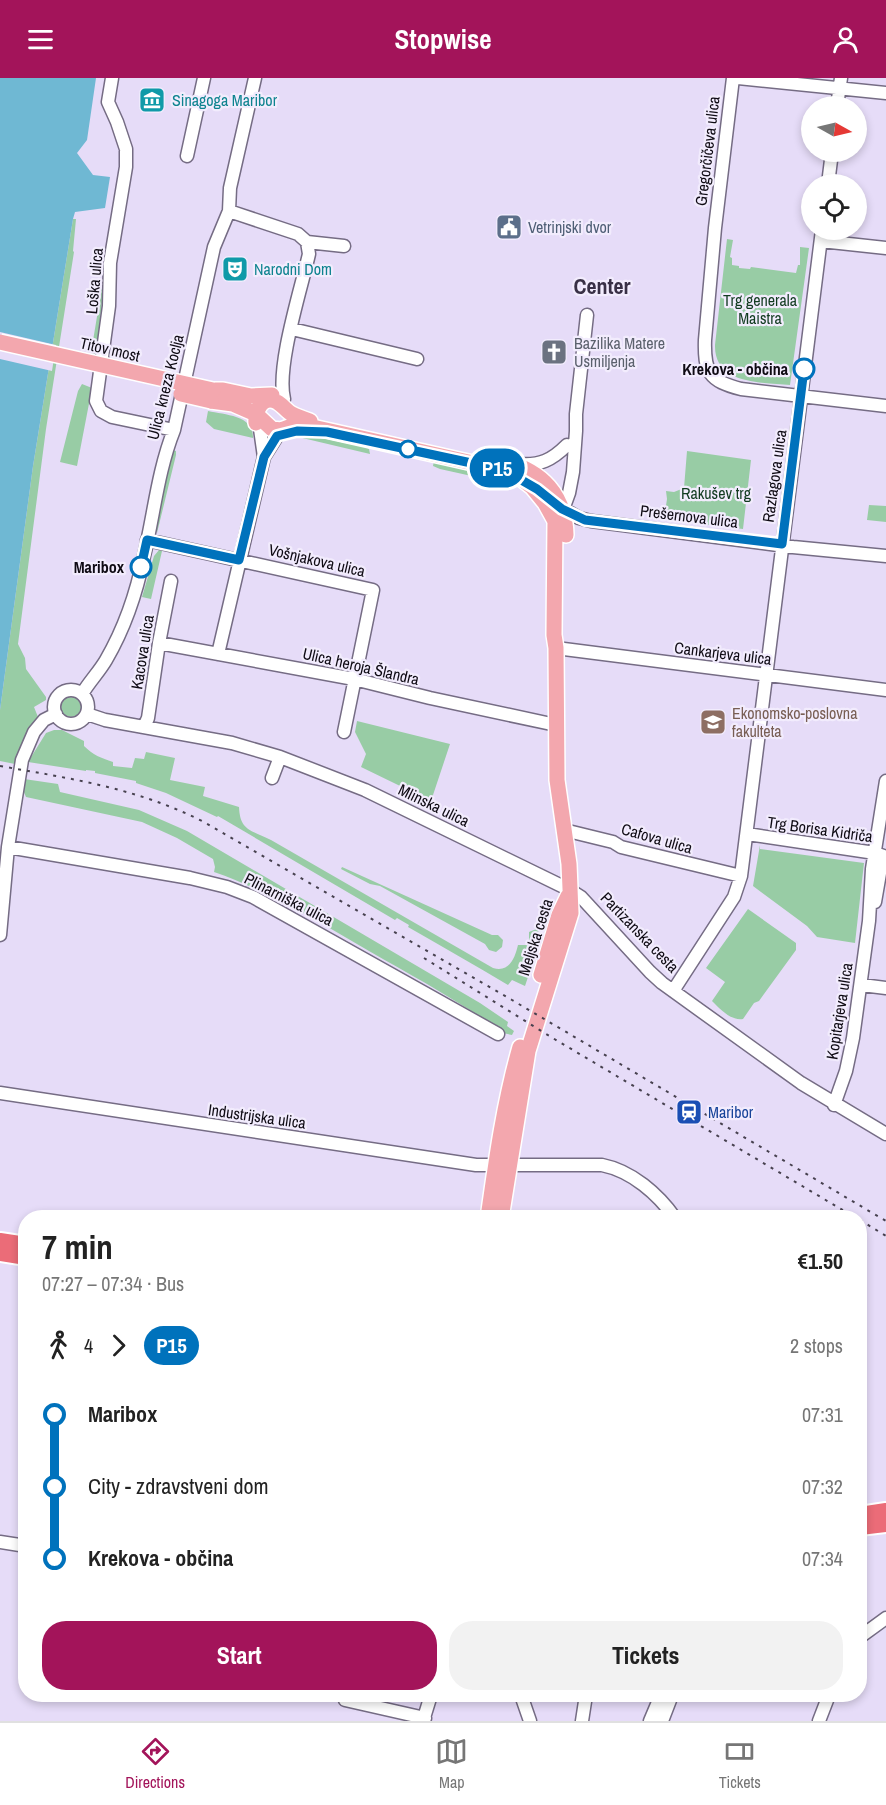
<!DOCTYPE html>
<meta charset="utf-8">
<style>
body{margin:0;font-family:"Archivo Narrow",sans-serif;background:#f2f2f2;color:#222;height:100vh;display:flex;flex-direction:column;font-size:22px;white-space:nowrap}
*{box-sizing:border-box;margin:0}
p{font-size:20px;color:#767676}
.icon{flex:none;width:33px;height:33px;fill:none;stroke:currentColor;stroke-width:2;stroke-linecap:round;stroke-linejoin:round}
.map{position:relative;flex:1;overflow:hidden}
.sheet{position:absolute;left:18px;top:1132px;width:849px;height:492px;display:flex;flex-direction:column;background:#fff;border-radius:24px;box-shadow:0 3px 9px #0003}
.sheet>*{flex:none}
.badge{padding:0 12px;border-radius:20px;font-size:21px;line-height:39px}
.needle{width:39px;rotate:98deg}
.buttons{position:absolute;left:801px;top:18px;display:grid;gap:12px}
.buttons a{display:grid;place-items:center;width:66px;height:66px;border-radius:50%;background:#fff;box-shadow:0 3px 9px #0003;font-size:30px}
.map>.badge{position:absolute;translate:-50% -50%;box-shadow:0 0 0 3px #fff}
.legs{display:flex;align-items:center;gap:9px;height:66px;padding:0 24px;font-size:20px}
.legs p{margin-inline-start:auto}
.head{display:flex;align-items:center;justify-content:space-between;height:102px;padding:0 24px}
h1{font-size:33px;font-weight:800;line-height:45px}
.action{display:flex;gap:12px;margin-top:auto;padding:12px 24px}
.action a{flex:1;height:69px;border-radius:24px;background:#a3145a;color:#fff;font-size:24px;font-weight:800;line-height:69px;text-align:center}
.action a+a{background:#f2f2f2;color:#222}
ul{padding:0 24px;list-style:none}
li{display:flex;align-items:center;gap:21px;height:72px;font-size:22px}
li i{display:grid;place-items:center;width:9px;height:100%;margin:0 8px;background:currentColor}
li i::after{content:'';width:15px;height:15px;margin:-8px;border:4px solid;border-radius:50%;background:#fff}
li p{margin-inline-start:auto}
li:first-child i{background:linear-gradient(#0000 50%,currentColor 0)}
li:last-child i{background:linear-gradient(currentColor 50%,#0000 0)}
header{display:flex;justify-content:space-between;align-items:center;height:78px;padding:0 24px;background:#a3145a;color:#fff;font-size:27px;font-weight:800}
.tabs{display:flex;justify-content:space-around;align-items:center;height:84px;border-top:2px solid #e0e0e0;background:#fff;font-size:16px;color:#767676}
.tabs a{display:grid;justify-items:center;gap:3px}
.tabs .selected{color:#a3145a}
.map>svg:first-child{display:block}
.green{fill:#98cca5}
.water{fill:#6fb8d3}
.pier{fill:#e6dcf8}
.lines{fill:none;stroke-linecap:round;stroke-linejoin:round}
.minor-casing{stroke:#756c84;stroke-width:15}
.major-casing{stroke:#fff;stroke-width:18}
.highway-casing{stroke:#fff;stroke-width:20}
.minor{stroke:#fff;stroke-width:12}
.major{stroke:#f3a7ae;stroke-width:15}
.highway{stroke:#eb6c78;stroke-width:16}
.rail{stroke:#47414f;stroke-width:2;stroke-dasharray:3 6;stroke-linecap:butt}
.major-bridge-casing{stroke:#fff;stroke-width:18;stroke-linecap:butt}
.major-bridge{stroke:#f3a7ae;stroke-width:15}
.line-1-casing{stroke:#fff;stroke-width:14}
.line-1{stroke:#0072bc;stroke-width:9}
.stop-1-dot{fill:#fff;stroke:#0072bc;stroke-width:3}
.labels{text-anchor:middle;stroke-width:4.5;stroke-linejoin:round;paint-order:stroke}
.culture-label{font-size:16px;fill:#0d838f;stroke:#f2ecfd;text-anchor:start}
.street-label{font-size:16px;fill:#0f0b14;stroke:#f2ecfd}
.service-label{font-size:16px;fill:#4e5e75;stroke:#f2ecfd;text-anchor:start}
.park-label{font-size:16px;fill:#113b20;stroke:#f2ecfd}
.worship-label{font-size:16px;fill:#5b616d;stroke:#f2ecfd;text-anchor:start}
.stop-label{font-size:16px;font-weight:bold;fill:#0f0b14;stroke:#f2ecfd;text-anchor:end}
.education-label{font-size:16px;fill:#785e54;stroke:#f2ecfd;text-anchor:start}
.transit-label{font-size:16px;fill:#164399;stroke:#f2ecfd;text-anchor:start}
.district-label{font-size:22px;font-weight:bold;fill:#393046;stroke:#f2ecfd}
</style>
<header><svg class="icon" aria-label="menu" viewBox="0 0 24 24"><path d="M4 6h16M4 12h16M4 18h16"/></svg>Stopwise<svg class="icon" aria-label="person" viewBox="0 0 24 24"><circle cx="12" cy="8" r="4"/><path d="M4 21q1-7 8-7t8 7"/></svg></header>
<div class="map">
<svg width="886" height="1643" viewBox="0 0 886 1643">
<rect width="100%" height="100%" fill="#e6dcf8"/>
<!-- green -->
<path class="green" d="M 73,141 L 76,141 L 73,173 L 74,174 L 46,351 L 18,566 L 25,580 L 26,591 L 46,619 L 46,622 L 34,629 L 38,639 C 25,652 21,669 15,686 L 0,683 L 0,632 L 33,388 Z
M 727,161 L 733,162 L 730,179 L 732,180 L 732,187 L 739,188 L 739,190 L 750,191 L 751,189 L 796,195 L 798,187 L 800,187 L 800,169 L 809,170 L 790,307 C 762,304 714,307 715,267 Z
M 91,204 L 104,207 L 96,276 L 91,275 L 102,208 L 91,206 Z
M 82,306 L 92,310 L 77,388 L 60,384 L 78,313 Z
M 208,333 C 225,337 254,337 253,360 L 214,351 L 206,344 Z
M 310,355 L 359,365 L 369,371 L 370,376 L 294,358 Z
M 172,372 L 176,373 L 176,377 L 157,455 L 155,447 Z
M 687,373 L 751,382 L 743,451 L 664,441 L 667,421 L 666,413 L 674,414 L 684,410 Z
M 434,382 C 453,387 501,394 512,407 L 440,391 L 433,388 Z
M 869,427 L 886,428 L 886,444 L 867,442 Z
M 159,472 L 162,473 L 151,521 L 142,519 L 154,478 Z
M61 629a10 10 0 1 1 20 0a10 10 0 1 1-20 0Z
M 357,643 L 450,666 L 431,723 L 361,689 L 366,676 L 355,654 Z
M 54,652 L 62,652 L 84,663 L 84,668 C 93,677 101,680 113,684 L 113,688 L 132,690 L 135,680 L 144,681 L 146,674 L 175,680 L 170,702 L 205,709 L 203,718 L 239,729 C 240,753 251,752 271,762 L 493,890 C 510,895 515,879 518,867 L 529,867 L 529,854 L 539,850 L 532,887 L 525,908 L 512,902 L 508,907 C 475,887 441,868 408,849 L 409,847 L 397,840 L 395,842 L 218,738 L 217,739 L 166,715 L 136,705 L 136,703 L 95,695 L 95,693 L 86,692 L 86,693 L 28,684 L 46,655 Z
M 24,701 L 58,706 L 60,714 L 139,732 L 187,753 L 480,925 L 508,944 L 507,948 L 514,953 L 512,957 L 498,954 L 498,951 C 457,922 413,898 369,873 C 319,844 269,813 214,794 L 215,789 L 213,781 L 177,760 L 142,744 L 26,719 L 23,712 Z
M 760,767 L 760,771 L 864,785 L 855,865 L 817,859 L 807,848 L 753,808 Z
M 342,789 L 492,857 L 498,857 L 503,862 L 502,869 L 496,874 L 489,872 L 485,866 L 380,808 L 370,806 L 341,791 Z
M 748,831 L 796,865 L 796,872 L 759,923 L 754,925 L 743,941 C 731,943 720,931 712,923 L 725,904 L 706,890 Z"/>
<!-- water -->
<path class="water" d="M 0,0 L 96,0 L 87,62 L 77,75 L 93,97 L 110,99 L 105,130 L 75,134 L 73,141 L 33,388 L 0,632 Z"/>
<!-- pier -->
<path class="pier" d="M 0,254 L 56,267 L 52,293 L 0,281 Z"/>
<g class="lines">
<defs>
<path id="minor" d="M 112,0 L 108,24 L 117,44 L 126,71 L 126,89 L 110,185 L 109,228 L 96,323 L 101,333 L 112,339 L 174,352
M 733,0 L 715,150 L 705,262 C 704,294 709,303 741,311 L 886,328
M 738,0 L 886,15
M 837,28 L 841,0
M 187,78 L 204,0
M 828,106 L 832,74
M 229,133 L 298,156 L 307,164 L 344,168
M 821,163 L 886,170
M 292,251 L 417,281
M 284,321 C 276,289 301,211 309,176 L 307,164
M 260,351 L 264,379
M 518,386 C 540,388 552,382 567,367
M 557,427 L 579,440 L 591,443 L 793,469 L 886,478
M 561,437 L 569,415 L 573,394 L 576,353 L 576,336 L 587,237
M 147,462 L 373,512 L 344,654
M 159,565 L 354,601 L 430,620 L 556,647
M 556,570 L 886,612
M 218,576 L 264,379 L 281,352
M54 629a17 17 0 1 1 34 0a17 17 0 1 1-34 0Z
M 82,616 C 89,604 99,594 106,582 C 124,551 137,513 144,478 C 154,436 158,392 174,352 L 214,169 L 229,133 L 230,110 L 255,0
M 87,636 L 105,642 L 232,665 L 280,679 L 365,712 L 570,812 L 581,819 L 650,894 L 662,905 L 801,1005 L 886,1056
M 144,649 L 148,640 L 159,565 L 171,503
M 272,700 L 280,679
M 564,752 L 613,764 L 621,769 L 741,798
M 747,756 L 875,775 L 886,779
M 8,769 L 190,800 L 227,809 L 253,819 L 498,956
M 875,824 L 883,778
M 0,857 L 8,769 L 22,682 L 34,654 L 44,642 L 56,636
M 862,907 L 886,910
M 673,913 L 734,819 L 741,798 L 822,152
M 0,1015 L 476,1087 L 602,1087 C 632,1093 658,1116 675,1140
M 834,1027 L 846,993 L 853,960 L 869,843 L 872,791 L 886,703
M 0,1464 L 26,1468
M 860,1559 L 886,1540
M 521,1617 L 530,1643
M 345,1622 L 425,1640
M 423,1643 L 431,1617
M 582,1643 L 586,1617
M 650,1643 L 661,1617
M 662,1643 L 672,1617
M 819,1643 L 829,1617"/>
<path id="major" d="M 213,312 L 223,312 L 251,318 L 272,317
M 211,323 L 233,326 L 256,336 L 272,351 L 281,352 L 294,347 L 317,350 L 504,392 L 519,399 L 532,409 L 545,425 L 555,443 L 554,557 L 556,570 L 557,702 L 569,786 L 571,835 L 528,973 L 501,1140
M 256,345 C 255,333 262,316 277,324 C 283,327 286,333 292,336 C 298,339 304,341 310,343
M 504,383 C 542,393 565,417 566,457
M 541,897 L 559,837 L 568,818
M 488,1140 C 496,1083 504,1025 520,969"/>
<path id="highway" d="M 0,1163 L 26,1167
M 0,1175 L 26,1179
M 860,1437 L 886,1433
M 860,1449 L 886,1446"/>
</defs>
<!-- minor casing -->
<use href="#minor" class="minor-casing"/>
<!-- major casing -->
<use href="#major" class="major-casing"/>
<!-- highway casing -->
<use href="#highway" class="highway-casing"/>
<!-- minor -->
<use href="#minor" class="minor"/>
<!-- major -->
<use href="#major" class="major"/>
<!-- highway -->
<use href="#highway" class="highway"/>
<!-- rail -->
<path class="rail" d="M 0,688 C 73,701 137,710 204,744 L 512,922 L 886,1143
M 424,880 L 551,959 L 856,1140
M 860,1142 L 886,1158"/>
<defs>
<path id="major-bridge" d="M 0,264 L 213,312
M 181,316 L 211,323"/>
</defs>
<!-- major-bridge casing -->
<use href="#major-bridge" class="major-bridge-casing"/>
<!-- major-bridge -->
<use href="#major-bridge" class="major-bridge"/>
</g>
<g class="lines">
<defs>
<path id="line-1" d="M 141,489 L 147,462 L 239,482 L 264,379 L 277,358 L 297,353 L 327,354 L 504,392 L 537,411 L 562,431 L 585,442 L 782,466 L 804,291"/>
</defs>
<!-- line-1 casing -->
<use href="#line-1" class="line-1-casing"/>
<!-- line-1 -->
<use href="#line-1" class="line-1"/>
</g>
<!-- icons -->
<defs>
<symbol id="museum-square" viewBox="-11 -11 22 22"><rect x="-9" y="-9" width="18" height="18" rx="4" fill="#0f9aa8" stroke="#f2ecfd"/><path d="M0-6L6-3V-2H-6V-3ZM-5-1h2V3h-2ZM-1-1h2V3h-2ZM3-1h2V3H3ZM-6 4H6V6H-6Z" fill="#fff"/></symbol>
<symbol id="civic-square" viewBox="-11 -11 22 22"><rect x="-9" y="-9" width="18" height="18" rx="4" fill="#5c6f8a" stroke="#f2ecfd"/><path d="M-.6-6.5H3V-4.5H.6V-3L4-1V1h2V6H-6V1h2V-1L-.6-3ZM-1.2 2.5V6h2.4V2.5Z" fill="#fff"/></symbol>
<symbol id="theatre-square" viewBox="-11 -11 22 22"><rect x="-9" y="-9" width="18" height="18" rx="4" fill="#0f9aa8" stroke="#f2ecfd"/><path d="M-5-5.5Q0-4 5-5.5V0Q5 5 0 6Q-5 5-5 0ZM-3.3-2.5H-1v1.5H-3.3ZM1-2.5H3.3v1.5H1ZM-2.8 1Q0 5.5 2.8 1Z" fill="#fff"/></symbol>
<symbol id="church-square" viewBox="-11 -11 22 22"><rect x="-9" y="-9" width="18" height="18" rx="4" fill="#6b7280" stroke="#f2ecfd"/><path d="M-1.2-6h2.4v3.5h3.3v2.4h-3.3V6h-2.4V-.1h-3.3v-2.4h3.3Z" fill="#fff"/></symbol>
<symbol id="university-square" viewBox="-11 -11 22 22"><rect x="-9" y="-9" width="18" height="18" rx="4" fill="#8d6e63" stroke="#f2ecfd"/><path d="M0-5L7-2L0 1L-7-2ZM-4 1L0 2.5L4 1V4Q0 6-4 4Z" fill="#fff"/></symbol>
<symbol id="station-square" viewBox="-11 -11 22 22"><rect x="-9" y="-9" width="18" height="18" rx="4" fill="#1a4fb4" stroke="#f2ecfd"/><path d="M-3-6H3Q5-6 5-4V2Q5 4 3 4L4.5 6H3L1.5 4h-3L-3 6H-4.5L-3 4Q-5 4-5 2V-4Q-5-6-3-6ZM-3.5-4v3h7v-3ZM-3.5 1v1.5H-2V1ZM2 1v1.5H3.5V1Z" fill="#fff"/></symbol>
</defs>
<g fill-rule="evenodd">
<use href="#museum-square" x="137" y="7" width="30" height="30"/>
<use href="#civic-square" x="494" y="134" width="30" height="30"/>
<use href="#theatre-square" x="220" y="176" width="30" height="30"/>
<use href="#church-square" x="539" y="259" width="30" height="30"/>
<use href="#university-square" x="698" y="629" width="30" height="30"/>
<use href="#station-square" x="674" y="1019" width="30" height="30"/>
</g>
<!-- markers -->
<g class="stop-1-dot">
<circle cx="804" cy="291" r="10"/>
<circle cx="408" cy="371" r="8"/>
<circle cx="141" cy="489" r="10"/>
</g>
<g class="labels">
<!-- culture labels -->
<g class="culture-label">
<text x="172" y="28">Sinagoga Maribor</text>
<text x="254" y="197">Narodni Dom</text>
</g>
<!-- street labels -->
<g class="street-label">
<text transform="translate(707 73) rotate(-83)" y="6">Gregorčičeva ulica</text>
<text transform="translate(94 203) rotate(-85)" y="6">Loška ulica</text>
<text transform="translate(110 271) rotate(13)" y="6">Titov most</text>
<text transform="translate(165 309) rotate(-76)" y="6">Ulica kneza Koclja</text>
<text transform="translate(774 398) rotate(-82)" y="6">Razlagova ulica</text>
<text transform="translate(689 438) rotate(7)" y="6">Prešernova ulica</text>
<text transform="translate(317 482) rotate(13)" y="6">Vošnjakova ulica</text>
<text transform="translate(142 574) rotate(-81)" y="6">Kacova ulica</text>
<text transform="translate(723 575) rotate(7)" y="6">Cankarjeva ulica</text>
<text transform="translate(361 588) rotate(13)" y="6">Ulica heroja Šlandra</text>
<text transform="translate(434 727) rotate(26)" y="6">Mlinska ulica</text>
<text transform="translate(820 751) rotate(8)" y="6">Trg Borisa Kidriča</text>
<text transform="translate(657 760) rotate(16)" y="6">Cafova ulica</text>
<text transform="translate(289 821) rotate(27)" y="6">Plinarniška ulica</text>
<text transform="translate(640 854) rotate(46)" y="6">Partizanska cesta</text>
<text transform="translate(535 859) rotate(-72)" y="6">Meljska cesta</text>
<text transform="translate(839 933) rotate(-81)" y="6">Kopitarjeva ulica</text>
<text transform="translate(257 1038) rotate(8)" y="6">Industrijska ulica</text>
</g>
<!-- service labels -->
<g class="service-label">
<text x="528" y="155">Vetrinjski dvor</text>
</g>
<!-- park labels -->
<g class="park-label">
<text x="760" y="228">Trg generala<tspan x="760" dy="18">Maistra</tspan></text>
<text x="716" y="421">Rakušev trg</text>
</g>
<!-- worship labels -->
<g class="worship-label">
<text x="574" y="271">Bazilika Matere<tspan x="574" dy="18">Usmiljenja</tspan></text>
</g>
<!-- stop labels -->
<g class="stop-label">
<text x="788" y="297">Krekova - občina</text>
<text x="124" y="495">Maribox</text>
</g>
<!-- education labels -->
<g class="education-label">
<text x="732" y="641">Ekonomsko-poslovna<tspan x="732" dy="18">fakulteta</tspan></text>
</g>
<!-- transit labels -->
<g class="transit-label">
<text x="708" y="1040">Maribor</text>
</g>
<!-- district labels -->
<g class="district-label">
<text x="602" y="216">Center</text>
</g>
</g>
</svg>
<div class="buttons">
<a><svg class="needle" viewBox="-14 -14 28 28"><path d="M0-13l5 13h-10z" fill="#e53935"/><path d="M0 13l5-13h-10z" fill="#767676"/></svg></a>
<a><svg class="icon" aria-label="locate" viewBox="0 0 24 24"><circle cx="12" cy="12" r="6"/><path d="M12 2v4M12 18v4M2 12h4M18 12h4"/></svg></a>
</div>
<b class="badge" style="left:497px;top:390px;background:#0072bc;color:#fff">P15</b>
<section class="sheet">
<div class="head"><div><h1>7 min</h1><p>07:27 – 07:34 · Bus</p></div><b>€1.50</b></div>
<div class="legs"><svg class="icon" aria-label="walk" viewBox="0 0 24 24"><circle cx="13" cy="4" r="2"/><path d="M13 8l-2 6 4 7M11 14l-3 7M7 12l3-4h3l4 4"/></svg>4<svg class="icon" aria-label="forward" viewBox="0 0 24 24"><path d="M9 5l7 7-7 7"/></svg><b class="badge" style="background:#0072bc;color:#fff">P15</b><p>2 stops</p></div>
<ul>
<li><i style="color:#0072bc"></i><b>Maribox</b><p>07:31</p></li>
<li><i style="color:#0072bc"></i><span>City - zdravstveni dom</span><p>07:32</p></li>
<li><i style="color:#0072bc"></i><b>Krekova - občina</b><p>07:34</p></li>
</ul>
<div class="action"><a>Start</a><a>Tickets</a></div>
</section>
</div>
<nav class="tabs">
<a class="selected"><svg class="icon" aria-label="directions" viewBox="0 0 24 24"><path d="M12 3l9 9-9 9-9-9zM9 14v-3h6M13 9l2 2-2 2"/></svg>Directions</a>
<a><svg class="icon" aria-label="map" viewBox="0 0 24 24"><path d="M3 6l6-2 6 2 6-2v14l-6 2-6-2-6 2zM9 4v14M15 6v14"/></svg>Map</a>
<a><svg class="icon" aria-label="tickets" viewBox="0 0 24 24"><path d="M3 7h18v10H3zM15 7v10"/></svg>Tickets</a>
</nav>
